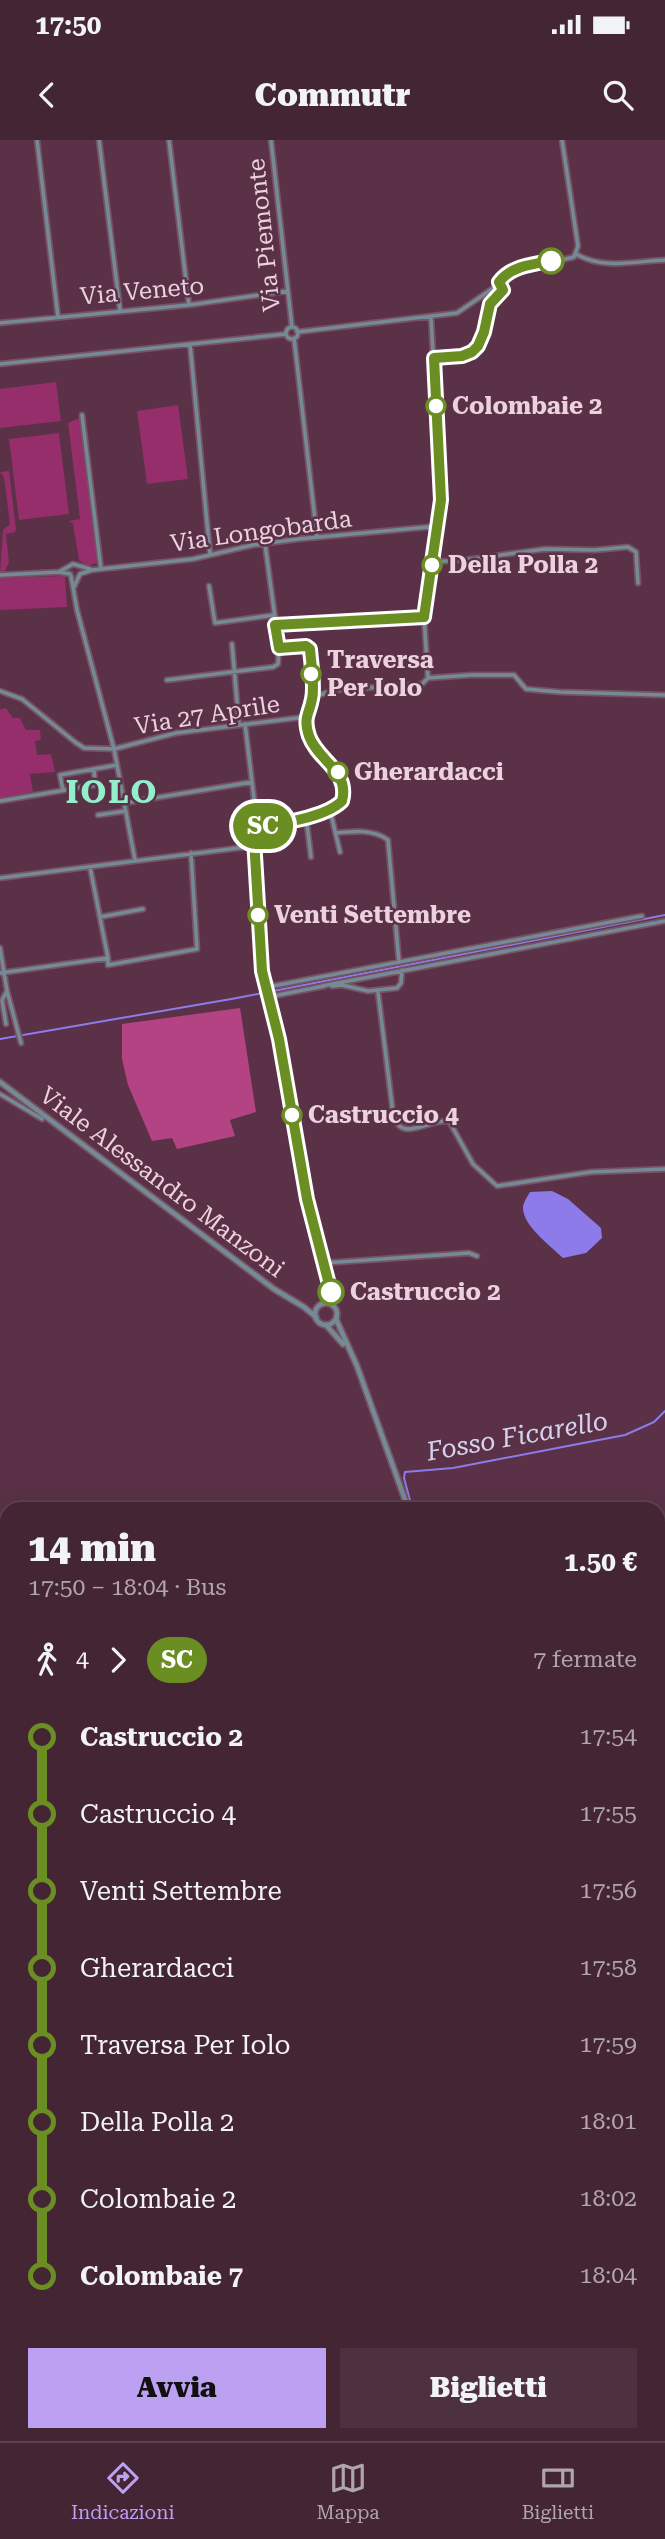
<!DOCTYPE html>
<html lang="it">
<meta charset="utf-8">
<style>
body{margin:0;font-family:"Roboto Serif",serif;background:#4e3140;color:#f1f3f6;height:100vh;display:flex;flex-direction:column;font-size:26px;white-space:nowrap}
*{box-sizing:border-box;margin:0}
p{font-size:23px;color:#afa5ac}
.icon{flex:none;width:38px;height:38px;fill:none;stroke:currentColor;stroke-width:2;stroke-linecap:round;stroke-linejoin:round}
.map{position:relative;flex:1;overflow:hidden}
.side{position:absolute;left:0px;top:1362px;width:665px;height:940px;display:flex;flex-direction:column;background:#442534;border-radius:21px 21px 0 0;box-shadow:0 7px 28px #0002,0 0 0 2px #5c424f}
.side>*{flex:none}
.badge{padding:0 14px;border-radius:23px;font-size:24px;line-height:46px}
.map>.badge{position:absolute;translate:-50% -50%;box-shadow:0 0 0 4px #fff}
.legs{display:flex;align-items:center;gap:10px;height:77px;padding:0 28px;font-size:23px}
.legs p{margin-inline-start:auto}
.headline{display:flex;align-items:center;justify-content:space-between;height:119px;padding:0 28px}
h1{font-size:38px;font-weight:800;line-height:52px}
.primary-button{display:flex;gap:14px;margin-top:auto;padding:14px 28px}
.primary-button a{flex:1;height:80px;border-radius:0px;background:#bca0f2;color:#111;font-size:28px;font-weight:800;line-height:80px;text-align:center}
.primary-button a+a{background:#4e3140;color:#f1f3f6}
ul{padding:0 28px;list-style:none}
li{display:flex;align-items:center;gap:24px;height:77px;font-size:26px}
li i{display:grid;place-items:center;width:10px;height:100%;margin:0 9px;background:currentColor}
li i::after{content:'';width:18px;height:18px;margin:-9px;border:5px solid;border-radius:50%;background:#442534}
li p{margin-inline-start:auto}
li:first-child i{background:linear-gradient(#0000 50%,currentColor 0)}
li:last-child i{background:linear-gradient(currentColor 50%,#0000 0)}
.status{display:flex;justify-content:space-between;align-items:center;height:49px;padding:0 35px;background:#442534;direction:ltr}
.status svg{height:19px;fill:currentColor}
header{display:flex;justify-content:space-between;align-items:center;height:91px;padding:0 28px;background:#442534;font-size:32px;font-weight:800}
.tabs{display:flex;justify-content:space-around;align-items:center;height:98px;border-top:2px solid #5c424f;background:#442534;font-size:19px;color:#afa5ac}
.tabs a{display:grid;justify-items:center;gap:4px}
.tabs .selected{color:#bca0f2}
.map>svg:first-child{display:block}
.green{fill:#952e6a}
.forest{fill:#b44383}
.water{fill:#8d7bea}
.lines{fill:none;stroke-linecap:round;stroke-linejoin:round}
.stream{stroke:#8d7bea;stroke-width:2}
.minor-casing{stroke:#775164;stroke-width:7}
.tertiary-casing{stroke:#775164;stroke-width:8}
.primary-casing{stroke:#775164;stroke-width:9}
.minor{stroke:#748a95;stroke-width:3.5}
.tertiary{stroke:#748a95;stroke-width:4.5}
.primary{stroke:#a5d3e9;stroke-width:5}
.line-1-casing{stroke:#fff;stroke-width:16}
.line-1{stroke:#6b8e23;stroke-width:10}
.stop-1-dot{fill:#fff;stroke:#6b8e23;stroke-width:3.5}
.labels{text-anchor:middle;stroke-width:5;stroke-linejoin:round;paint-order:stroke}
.street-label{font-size:24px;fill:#ecd2de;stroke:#5a3146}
.stop-label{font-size:24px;font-weight:bold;fill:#ecd2de;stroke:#5a3146;text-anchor:start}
.water-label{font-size:26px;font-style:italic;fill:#d4d2ee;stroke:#5a3146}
.district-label{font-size:32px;font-weight:bold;letter-spacing:2px;fill:#93eecc;stroke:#5a3146}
</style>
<div class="status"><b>17:50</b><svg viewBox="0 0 49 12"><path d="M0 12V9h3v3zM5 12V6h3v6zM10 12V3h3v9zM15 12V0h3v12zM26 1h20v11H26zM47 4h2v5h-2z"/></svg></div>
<header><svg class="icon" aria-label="back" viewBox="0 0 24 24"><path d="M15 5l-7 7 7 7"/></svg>Commutr<svg class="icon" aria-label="search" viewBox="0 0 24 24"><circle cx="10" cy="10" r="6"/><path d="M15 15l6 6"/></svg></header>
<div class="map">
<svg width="665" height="2301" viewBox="0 0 665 2301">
<rect width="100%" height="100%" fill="#5a3146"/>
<!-- green -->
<path class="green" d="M 56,242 L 61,281 L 0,288 L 0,249 Z
M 178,265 L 188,339 L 147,344 L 137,271 Z
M 79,273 L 97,423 L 87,426 L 79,420 L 73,384 L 69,381 L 80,379 L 68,283 L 79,278 Z
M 59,293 L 69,374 L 19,380 L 9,299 Z
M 9,331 L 16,389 L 15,392 L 6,394 L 9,423 L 4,432 L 0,433 L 3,390 L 10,384 L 4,337 L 0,332 Z
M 65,436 L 67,467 L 0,470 L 0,438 Z
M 6,568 L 13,578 L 20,578 L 26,590 L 40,590 L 41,600 L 35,601 L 37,615 L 51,614 L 55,632 L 30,634 L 33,652 L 0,658 L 0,569 Z"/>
<!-- forest -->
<path class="forest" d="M 240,868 L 256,972 L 230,980 L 235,996 L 177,1009 L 172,998 L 152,1001 L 128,945 L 122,919 L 122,884 Z"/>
<!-- water -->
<path class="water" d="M 552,1051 L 568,1059 L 601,1088 L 602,1098 L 586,1113 L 563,1118 C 551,1106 523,1086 523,1068 C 523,1063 527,1057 530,1052 Z"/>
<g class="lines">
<!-- stream -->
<path class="stream" d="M 0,899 L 237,858 L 665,775
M 412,1368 L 404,1338 L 405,1332 L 453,1328 L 625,1295 L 654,1282 L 665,1271
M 658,1660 L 665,1656
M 0,1754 L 7,1746
M 0,2067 L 7,2063
M 0,2263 L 7,2260
M 508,2301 L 511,2294"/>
<defs>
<path id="minor" d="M 37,0 L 58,177
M 99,0 L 120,170
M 169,0 L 189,165
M 271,0 L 292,187
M 576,114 C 603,130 636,121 665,120
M 0,183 L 189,165 L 288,151
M286 193a6 6 0 1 1 12 0a6 6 0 1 1-12 0Z
M 297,192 L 457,173 L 492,149 L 509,132 L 574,117 L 578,106 L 562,0
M 294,198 L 317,397
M 190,204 L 210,414
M 434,218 L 462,216 L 472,212 L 478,206 L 484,192 L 490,164 L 503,150 L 499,142
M 0,224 L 286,194
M 82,275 L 101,429
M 432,422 L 465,420 L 545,409 L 595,410 L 628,407 L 636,412 L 638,443
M 59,432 L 73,424 L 90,429
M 0,435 L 59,432 L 70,434
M 71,436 L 77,470 L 114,609 L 135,720
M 209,446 L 215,483 L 274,475
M 74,447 L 80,434 L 92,430 L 193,419 L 253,405 L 298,399 L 428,387 L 435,389
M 276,485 L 424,477
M 232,504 L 239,585
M 428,538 L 424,477 L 441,360 L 431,177
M 428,538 L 471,535 L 514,535 L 526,549 L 560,552 L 665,555
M 167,540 L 273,527 L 278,524 L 279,507 L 265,404
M 0,551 L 22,559 L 75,602 L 84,608 L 114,609 L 176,593 L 305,577
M 313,557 L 335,550 L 422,544 L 428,538
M 245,584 L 256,675 L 254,699 L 262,831 L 279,899 L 307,1059 L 332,1155 L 333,1166
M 63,650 L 60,635 L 117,625
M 0,661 L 95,645 L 94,629
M 124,663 L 252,642
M 330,670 L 340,712
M 98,675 L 126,671
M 306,677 L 311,717
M 254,687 L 283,683 L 326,671 L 342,661 L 344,652 L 340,635 L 315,610 L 306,584 L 305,577 L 313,557 L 310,509 L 306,506 L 279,507
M 336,693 C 352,691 374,689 388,700 L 399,822
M 90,727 L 108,818
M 0,738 L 254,706
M 100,777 L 143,769
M 0,808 L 7,851 L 21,903
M 0,833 L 108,818 L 108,825 L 197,809 L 191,713
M 265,836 L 273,846 L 642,776
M 322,846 L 665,781
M 332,846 L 342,845 L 368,851 L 397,848 L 401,843 L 402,830
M 378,852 L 393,973 C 400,1005 427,979 449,981 L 473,1024 L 497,1046 L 591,1032 L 665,1029
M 268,857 L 324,846
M 6,884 L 2,860 L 7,851
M 0,954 L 42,979
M 324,1123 L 469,1113 L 477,1116
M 323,1164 L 329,1158 L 330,1153
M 0,2010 L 7,2014
M 173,2294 L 174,2301
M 252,2294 L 254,2301
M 199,2301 L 210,2294
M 235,2301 L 247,2294"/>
<path id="tertiary" d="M 0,942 L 274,1149 L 304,1167 L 316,1177
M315 1174a11 11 0 1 1 22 0a11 11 0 1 1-22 0Z
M 336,1179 L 357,1226 L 408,1368
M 326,1185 L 343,1204
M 658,1532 L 665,1529
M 0,1549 L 7,1549"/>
<path id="primary" d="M 658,1830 L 665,1834
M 0,2245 L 7,2241"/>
</defs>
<!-- minor casing -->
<use href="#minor" class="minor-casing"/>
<!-- tertiary casing -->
<use href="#tertiary" class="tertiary-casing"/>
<!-- primary casing -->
<use href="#primary" class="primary-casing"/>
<!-- minor -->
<use href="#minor" class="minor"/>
<!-- tertiary -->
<use href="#tertiary" class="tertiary"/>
<!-- primary -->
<use href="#primary" class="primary"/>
</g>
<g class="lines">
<defs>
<path id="line-1" d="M 331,1152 L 307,1059 L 279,899 L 262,831 L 254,699 L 254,687 C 278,684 325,678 342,661 C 350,631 318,621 309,596 C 303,577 309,575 312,559 C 315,547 311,522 310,509 L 306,506 L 279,508 L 275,485 L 424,477 L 441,360 L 434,218 L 462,216 L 472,212 L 478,206 L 484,192 L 490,164 L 503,150 L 499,142 C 511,126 533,124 551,121"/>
</defs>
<!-- line-1 casing -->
<use href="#line-1" class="line-1-casing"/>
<!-- line-1 -->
<use href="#line-1" class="line-1"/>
</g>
<!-- markers -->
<g class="stop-1-dot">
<circle cx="551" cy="121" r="12"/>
<circle cx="436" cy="266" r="9"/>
<circle cx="432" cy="425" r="9"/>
<circle cx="311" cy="534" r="9"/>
<circle cx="338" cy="632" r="9"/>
<circle cx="258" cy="775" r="9"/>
<circle cx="292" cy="975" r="9"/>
<circle cx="331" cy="1152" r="12"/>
</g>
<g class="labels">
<!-- street labels -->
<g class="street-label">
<text transform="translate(264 95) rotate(-96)" y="8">Via Piemonte</text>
<text transform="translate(142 151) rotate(-5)" y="8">Via Veneto</text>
<text transform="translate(261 391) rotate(-8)" y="8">Via Longobarda</text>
<text transform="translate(207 575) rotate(-9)" y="8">Via 27 Aprile</text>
<text transform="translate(162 1042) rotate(37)" y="8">Viale Alessandro Manzoni</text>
</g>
<!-- stop labels -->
<g class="stop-label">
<text x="452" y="274">Colombaie 2</text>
<text x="448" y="433">Della Polla 2</text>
<text x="327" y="528">Traversa<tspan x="327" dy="28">Per Iolo</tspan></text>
<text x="354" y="640">Gherardacci</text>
<text x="274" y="783">Venti Settembre</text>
<text x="308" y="983">Castruccio 4</text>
<text x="350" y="1160">Castruccio 2</text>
</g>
<!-- water labels -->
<g class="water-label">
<text transform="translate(517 1296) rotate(-10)" y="9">Fosso Ficarello</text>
</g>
<!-- district labels -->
<g class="district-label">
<text x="112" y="663">IOLO</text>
</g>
</g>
</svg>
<b class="badge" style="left:263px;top:686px;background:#6b8e23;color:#fff">SC</b>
<section class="side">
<div class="headline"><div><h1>14 min</h1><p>17:50 – 18:04 · Bus</p></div><b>1.50 €</b></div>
<div class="legs"><svg class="icon" aria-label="walk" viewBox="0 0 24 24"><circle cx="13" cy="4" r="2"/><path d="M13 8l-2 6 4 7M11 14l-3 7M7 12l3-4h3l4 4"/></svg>4<svg class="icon" aria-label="forward" viewBox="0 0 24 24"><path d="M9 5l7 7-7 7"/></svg><b class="badge" style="background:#6b8e23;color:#fff">SC</b><p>7 fermate</p></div>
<ul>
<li><i style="color:#6b8e23"></i><b>Castruccio 2</b><p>17:54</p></li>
<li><i style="color:#6b8e23"></i><span>Castruccio 4</span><p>17:55</p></li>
<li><i style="color:#6b8e23"></i><span>Venti Settembre</span><p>17:56</p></li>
<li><i style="color:#6b8e23"></i><span>Gherardacci</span><p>17:58</p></li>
<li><i style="color:#6b8e23"></i><span>Traversa Per Iolo</span><p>17:59</p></li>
<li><i style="color:#6b8e23"></i><span>Della Polla 2</span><p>18:01</p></li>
<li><i style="color:#6b8e23"></i><span>Colombaie 2</span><p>18:02</p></li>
<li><i style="color:#6b8e23"></i><b>Colombaie 7</b><p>18:04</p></li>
</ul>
<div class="primary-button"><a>Avvia</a><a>Biglietti</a></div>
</section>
</div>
<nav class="tabs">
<a class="selected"><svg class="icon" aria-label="directions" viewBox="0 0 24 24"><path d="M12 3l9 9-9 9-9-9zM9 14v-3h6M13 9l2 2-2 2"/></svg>Indicazioni</a>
<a><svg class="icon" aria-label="map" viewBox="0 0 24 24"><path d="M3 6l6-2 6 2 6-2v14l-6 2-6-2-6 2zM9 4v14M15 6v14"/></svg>Mappa</a>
<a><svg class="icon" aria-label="tickets" viewBox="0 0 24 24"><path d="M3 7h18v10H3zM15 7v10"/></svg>Biglietti</a>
</nav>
